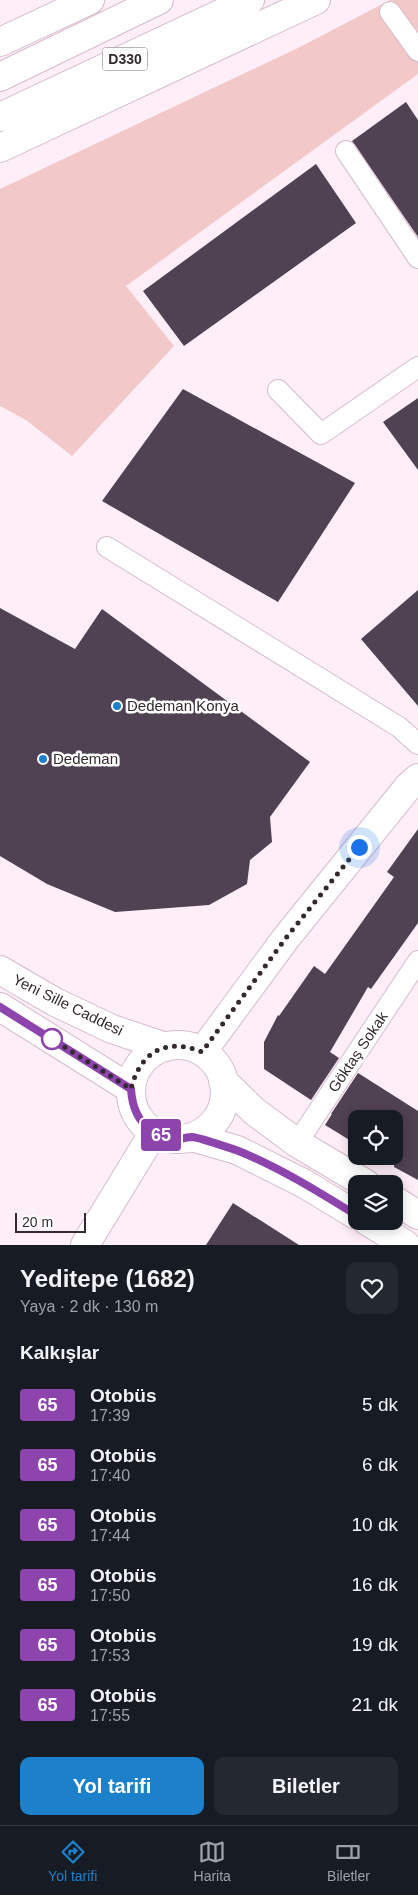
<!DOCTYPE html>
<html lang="tr">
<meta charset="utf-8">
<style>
body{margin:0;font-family:Arial,sans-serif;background:#242831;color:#f1f3f6;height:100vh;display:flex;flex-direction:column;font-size:19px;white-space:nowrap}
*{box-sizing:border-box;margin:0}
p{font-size:16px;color:#9ea1a6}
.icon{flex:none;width:28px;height:28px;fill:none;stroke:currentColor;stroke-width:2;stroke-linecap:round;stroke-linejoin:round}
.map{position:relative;height:1245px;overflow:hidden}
.drawer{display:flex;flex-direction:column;background:#171b24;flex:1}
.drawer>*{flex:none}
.badge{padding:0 10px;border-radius:4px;font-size:18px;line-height:32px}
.buttons{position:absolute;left:348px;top:1110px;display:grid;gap:10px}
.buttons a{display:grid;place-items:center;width:55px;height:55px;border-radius:10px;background:#171b24;box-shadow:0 2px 12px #0003;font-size:25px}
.scale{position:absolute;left:15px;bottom:12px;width:71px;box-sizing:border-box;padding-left:5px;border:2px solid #33292f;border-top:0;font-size:14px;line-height:18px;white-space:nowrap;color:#33292f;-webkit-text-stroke:4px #fff;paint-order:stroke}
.you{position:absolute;width:25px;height:25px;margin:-12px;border:4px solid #fff;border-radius:50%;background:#1a73e8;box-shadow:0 0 0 8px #1a73e833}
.map>.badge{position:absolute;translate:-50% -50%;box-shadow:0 0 0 2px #fff}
h2{padding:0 20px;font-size:19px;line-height:45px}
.round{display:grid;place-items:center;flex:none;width:52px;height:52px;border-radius:10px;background:#242831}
.headline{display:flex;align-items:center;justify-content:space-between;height:85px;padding:0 20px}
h1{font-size:24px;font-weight:700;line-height:38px}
.button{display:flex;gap:10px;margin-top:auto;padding:10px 20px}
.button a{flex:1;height:58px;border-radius:10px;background:#1c80cb;color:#fff;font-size:20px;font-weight:700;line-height:58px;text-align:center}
.button a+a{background:#242831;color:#f1f3f6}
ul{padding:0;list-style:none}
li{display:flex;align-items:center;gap:15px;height:60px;padding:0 20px}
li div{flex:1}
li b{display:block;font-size:19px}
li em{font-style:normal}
li .badge{min-width:55px;font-weight:700;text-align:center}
.tabs{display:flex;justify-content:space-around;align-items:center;height:70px;border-top:1px solid #363941;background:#171b24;font-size:14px;color:#9ea1a6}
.tabs a{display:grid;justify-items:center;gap:2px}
.tabs .current{color:#1c80cb}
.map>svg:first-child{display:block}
.green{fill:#f2c8c8}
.building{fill:#504153}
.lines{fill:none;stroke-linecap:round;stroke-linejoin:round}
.street-casing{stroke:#d5bccc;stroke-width:22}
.secondary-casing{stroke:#d5bccc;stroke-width:30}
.highway-casing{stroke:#d5bccc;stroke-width:30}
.street{stroke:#fff;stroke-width:20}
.secondary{stroke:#fff;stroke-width:28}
.highway{stroke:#fff;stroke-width:28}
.line-casing{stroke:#fff;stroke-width:11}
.line{stroke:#8e44ad;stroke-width:8}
.walk{stroke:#33292f;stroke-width:5;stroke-dasharray:0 9}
.poi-dot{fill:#1c80cb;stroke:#fff;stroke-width:2}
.stop-dot{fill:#fff;stroke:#8e44ad;stroke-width:2.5}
.labels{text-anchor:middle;stroke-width:5;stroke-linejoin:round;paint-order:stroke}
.shield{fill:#fff;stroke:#70696d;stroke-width:1}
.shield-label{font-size:14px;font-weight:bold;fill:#33292f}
.poi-label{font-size:15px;fill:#33292f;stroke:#fff;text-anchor:start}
.street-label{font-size:15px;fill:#33292f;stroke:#fff}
</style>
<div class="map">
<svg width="418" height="1245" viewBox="0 0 418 1245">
<rect width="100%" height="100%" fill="#feeef8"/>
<!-- green -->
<path class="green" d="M 390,0 L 418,0 L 418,74 L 126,286 L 174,346 L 72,456 L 26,420 L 0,406 L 0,189 L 300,47 Z"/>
<!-- building -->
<path class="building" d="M 406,102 L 418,120 L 418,237 L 352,141 Z
M 316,164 L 356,223 L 184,346 L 143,291 Z
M 183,389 L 355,483 L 278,602 L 102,501 Z
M 418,398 L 418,470 L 383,422 Z
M 418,590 L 418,706 L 361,639 Z
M 0,608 L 75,649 L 102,609 L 310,762 L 270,817 L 272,842 L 250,860 L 247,884 L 209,905 L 115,912 L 47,884 L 0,856 Z
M 418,829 L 418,923 L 371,989 L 368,987 L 330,1052 L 339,1058 L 311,1100 L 264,1069 L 264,1042 L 278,1015 L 279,1016 L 314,966 L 325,974 L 394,877 L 387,872 Z
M 358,1073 L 418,1111 L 418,1180 L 394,1167 L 394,1119 L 356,1119 L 356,1144 L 325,1125 L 332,1114 L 331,1114 Z
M 233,1203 L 299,1245 L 206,1245 Z"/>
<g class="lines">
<defs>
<path id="street" d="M 390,12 L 418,51
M 346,151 L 418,258
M 278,390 L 321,434 L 418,367
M 107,547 L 399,727 L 418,744
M 297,1143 L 418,961"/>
<path id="secondary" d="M 0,970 L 55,1002 L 112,1029 L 166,1047
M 0,1007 L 131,1089
M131 1092a47 47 0 1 1 94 0a47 47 0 1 1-94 0Z
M 202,1052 L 286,938 L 408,787 L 418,778
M 223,1081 L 254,1111 L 297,1143 L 366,1184
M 192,1137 L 237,1150 L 303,1183 L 356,1215
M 394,1200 L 418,1215
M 367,1221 L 406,1245
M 85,1245 L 154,1132"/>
<path id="highway" d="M 0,42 L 90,0
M 0,77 L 159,0
M 0,117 L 250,0
M 0,148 L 316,0"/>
</defs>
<!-- street casing -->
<use href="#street" class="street-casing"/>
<!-- secondary casing -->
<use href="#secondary" class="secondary-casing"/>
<!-- highway casing -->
<use href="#highway" class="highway-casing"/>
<!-- street -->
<use href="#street" class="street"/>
<!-- secondary -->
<use href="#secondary" class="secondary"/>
<!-- highway -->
<use href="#highway" class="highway"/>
</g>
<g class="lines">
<defs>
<path id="line" d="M 0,1007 L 131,1089 C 132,1106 137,1121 152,1131 C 160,1136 171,1140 181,1139 C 184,1138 189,1137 192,1137 C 202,1138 226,1147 236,1150 C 277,1166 319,1192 356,1215"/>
</defs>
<!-- line casing -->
<use href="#line" class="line-casing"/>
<!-- line -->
<use href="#line" class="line"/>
<!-- walk -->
<path class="walk" d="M 52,1039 L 47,1036 L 131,1089 C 140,1052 166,1037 202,1052 L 286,938 L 359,847"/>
</g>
<!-- markers -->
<g class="poi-dot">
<circle cx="117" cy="706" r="5"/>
<circle cx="43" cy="759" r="5"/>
</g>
<circle class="stop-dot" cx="52" cy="1039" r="10"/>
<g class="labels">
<!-- shield labels -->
<rect class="shield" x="102.5" y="47.5" width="45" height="23" rx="4"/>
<g class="shield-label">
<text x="125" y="64">D330</text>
</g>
<!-- poi labels -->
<g class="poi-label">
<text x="127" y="711">Dedeman Konya</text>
<text x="53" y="764">Dedeman</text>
</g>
<!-- street labels -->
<g class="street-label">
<text transform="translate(68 1005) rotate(26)" y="5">Yeni Sille Caddesi</text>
<text transform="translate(358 1052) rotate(-56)" y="5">Göktaş Sokak</text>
</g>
</g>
</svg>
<div class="buttons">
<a><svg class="icon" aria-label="locate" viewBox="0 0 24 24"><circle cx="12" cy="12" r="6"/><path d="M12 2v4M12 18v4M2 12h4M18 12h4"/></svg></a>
<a><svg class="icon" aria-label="layers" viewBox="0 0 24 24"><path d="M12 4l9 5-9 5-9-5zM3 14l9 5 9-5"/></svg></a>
</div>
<div class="scale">20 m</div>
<div class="you" style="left:359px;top:847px"></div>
<b class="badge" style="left:161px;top:1135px;background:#8e44ad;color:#fff">65</b>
</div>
<section class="drawer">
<div class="headline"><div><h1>Yeditepe (1682)</h1><p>Yaya · 2 dk · 130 m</p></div><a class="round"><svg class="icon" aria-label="heart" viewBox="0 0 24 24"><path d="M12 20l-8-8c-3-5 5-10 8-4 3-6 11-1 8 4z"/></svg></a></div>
<h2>Kalkışlar</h2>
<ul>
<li><span class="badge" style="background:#8e44ad;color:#fff">65</span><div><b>Otobüs</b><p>17:39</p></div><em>5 dk</em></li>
<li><span class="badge" style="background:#8e44ad;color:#fff">65</span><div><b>Otobüs</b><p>17:40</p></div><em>6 dk</em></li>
<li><span class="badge" style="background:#8e44ad;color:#fff">65</span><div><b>Otobüs</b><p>17:44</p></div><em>10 dk</em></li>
<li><span class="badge" style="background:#8e44ad;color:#fff">65</span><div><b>Otobüs</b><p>17:50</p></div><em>16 dk</em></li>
<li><span class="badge" style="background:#8e44ad;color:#fff">65</span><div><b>Otobüs</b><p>17:53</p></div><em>19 dk</em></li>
<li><span class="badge" style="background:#8e44ad;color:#fff">65</span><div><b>Otobüs</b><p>17:55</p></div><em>21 dk</em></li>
</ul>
<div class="button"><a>Yol tarifi</a><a>Biletler</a></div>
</section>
<nav class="tabs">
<a class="current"><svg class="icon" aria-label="directions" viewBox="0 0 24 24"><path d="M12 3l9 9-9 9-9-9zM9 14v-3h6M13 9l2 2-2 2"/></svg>Yol tarifi</a>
<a><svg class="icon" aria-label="map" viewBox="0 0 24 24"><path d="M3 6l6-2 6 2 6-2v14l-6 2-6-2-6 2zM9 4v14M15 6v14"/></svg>Harita</a>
<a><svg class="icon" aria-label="tickets" viewBox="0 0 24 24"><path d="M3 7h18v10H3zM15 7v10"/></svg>Biletler</a>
</nav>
